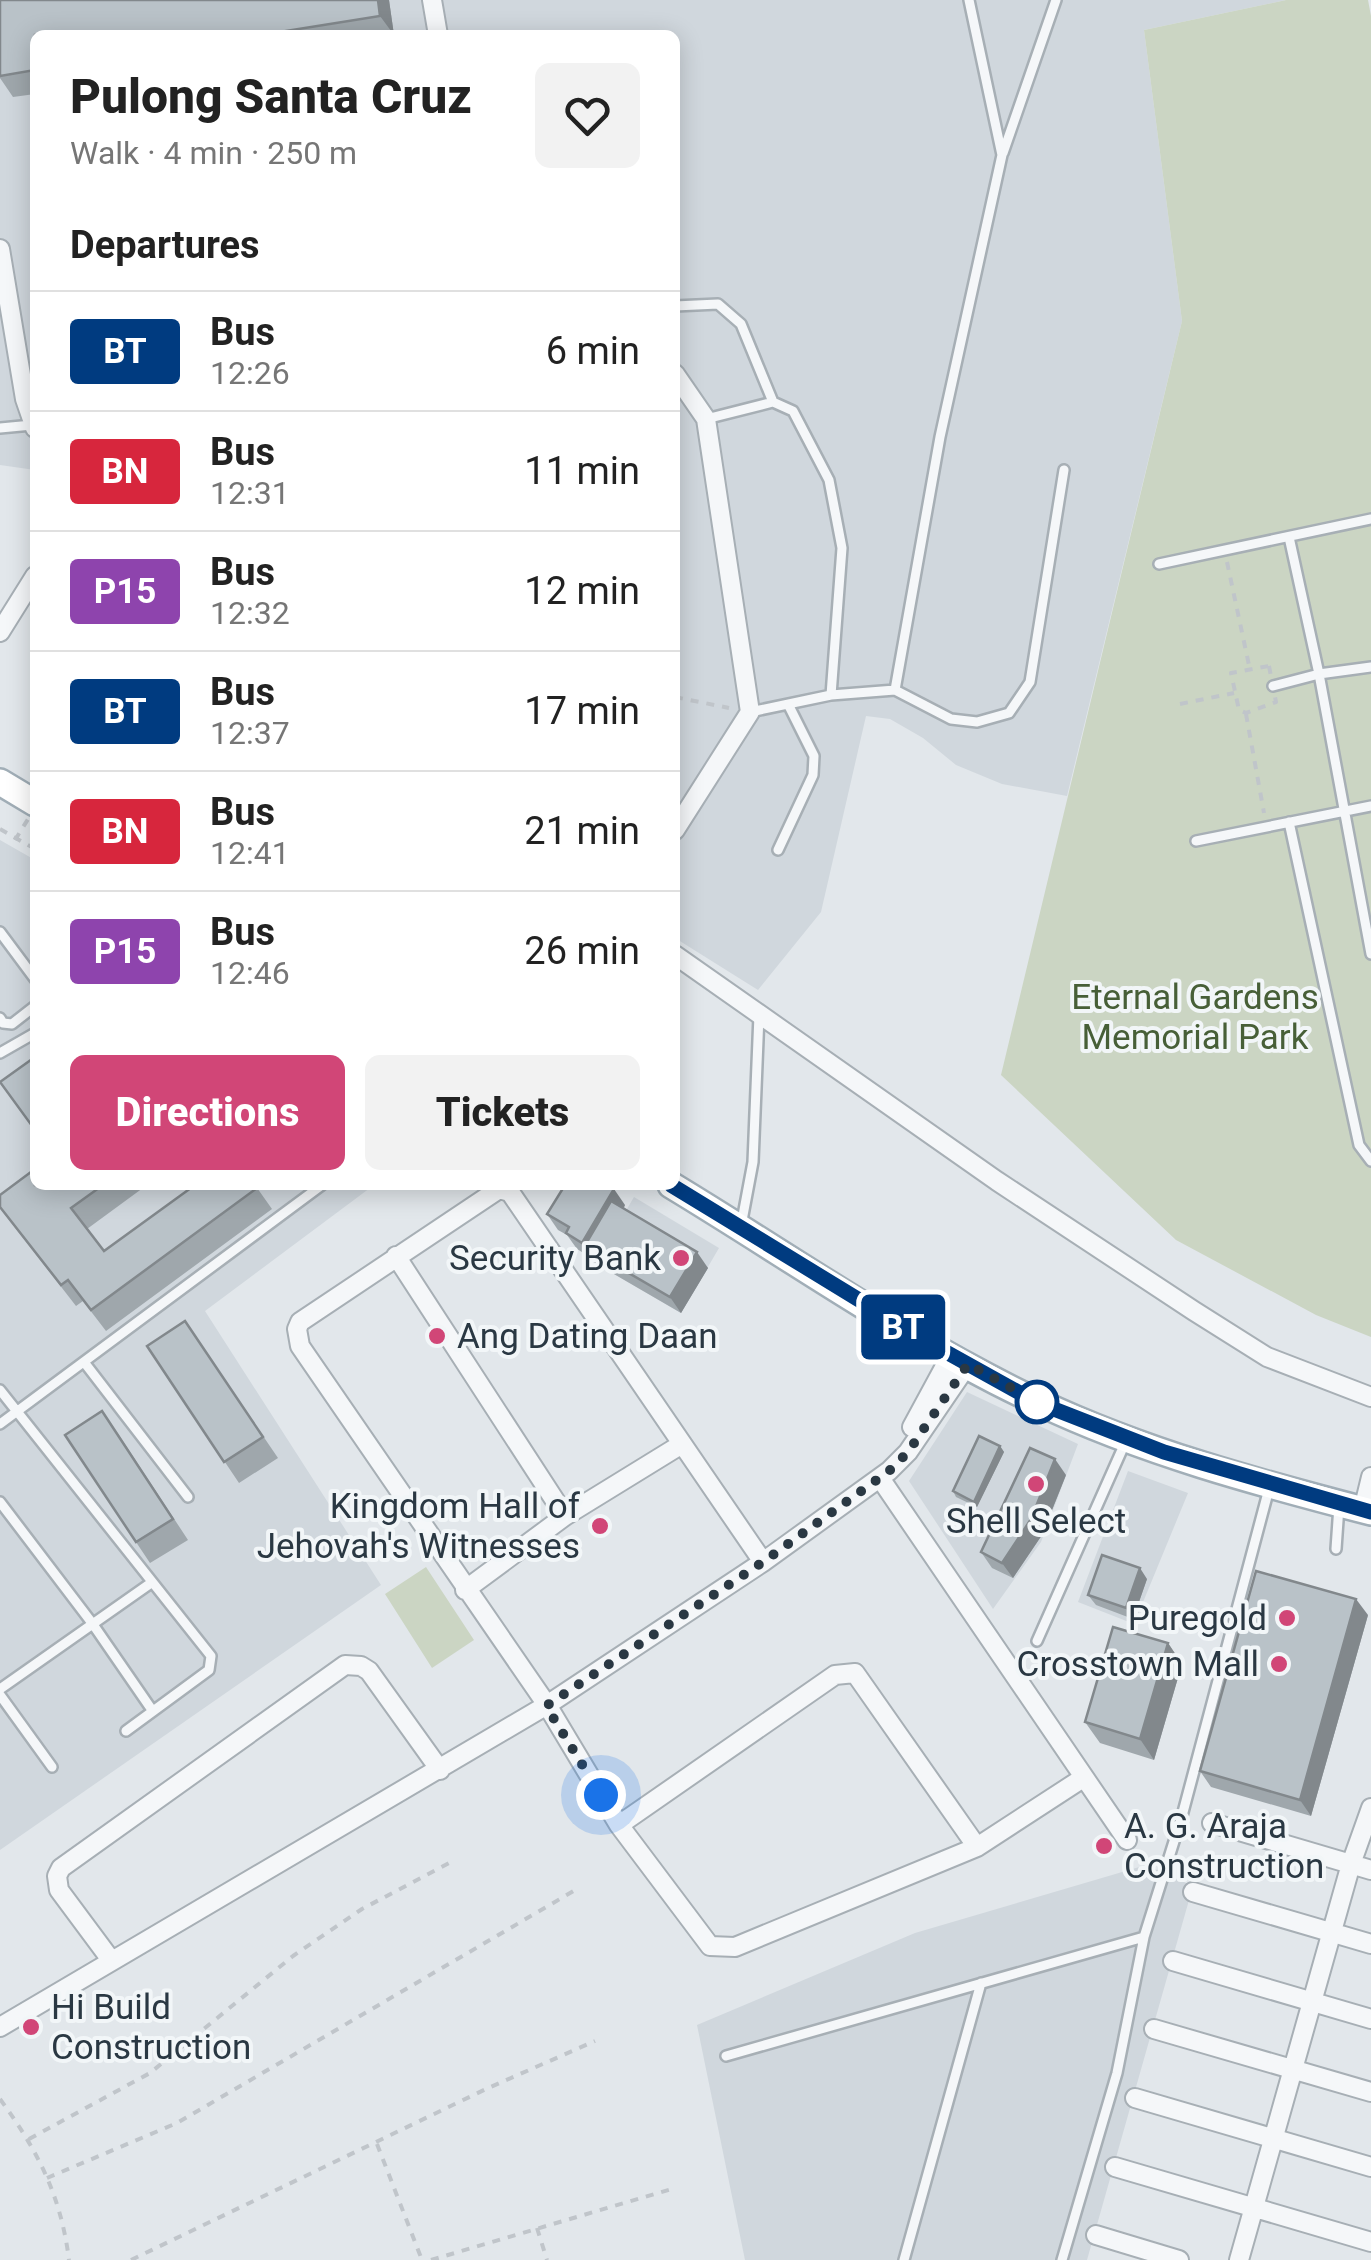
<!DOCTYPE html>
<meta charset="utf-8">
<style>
body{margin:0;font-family:Roboto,sans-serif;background:#f2f2f2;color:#222;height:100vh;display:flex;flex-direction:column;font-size:38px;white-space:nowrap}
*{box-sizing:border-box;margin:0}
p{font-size:32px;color:#767676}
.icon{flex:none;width:55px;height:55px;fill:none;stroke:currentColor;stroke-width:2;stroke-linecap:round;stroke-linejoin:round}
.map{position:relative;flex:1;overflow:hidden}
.drawer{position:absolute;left:30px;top:30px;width:650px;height:1160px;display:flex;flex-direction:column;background:#fff;border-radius:15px;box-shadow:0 5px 25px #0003}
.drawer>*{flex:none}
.badge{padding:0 20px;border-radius:8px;font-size:35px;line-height:65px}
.you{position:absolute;width:50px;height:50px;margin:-25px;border:8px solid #fff;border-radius:50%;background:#1a73e8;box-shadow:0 0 0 15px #1a73e833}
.map>.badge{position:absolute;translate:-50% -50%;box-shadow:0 0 0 5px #fff}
h2{padding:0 40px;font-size:38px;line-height:90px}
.round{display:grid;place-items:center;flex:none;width:105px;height:105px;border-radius:15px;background:#f2f2f2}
.head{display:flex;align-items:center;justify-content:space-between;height:170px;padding:0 40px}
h1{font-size:48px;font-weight:800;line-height:75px}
.cta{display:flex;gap:20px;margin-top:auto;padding:20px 40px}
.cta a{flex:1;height:115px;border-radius:15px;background:#d14677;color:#fff;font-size:40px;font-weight:800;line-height:115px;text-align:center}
.cta a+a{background:#f2f2f2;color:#222}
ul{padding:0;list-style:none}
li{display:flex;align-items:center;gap:30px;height:120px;padding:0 40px;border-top:2px solid #e0e0e0}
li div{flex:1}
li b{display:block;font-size:38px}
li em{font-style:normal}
li .badge{min-width:110px;font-weight:700;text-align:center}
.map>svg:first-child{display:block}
.built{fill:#d0d7dd}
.green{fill:#cbd5c3}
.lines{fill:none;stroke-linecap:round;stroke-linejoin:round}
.service-casing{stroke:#a7afb5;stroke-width:14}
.minor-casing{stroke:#a7afb5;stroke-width:22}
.primary-casing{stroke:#a1aeb7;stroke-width:30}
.path{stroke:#c0c5ca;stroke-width:4;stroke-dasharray:8 8;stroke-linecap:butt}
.service{stroke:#f5f7f9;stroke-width:9}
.minor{stroke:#f5f7f9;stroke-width:18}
.primary{stroke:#fff;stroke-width:25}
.path-bridge{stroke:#c0c5ca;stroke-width:4;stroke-dasharray:8 8;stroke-linecap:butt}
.wall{fill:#9fa7ac}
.shaded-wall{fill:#82888c}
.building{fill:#b9c2c8;stroke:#82888c;stroke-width:2.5}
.line-casing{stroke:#fff;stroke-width:22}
.line{stroke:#003b80;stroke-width:15}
.walk{stroke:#2a3843;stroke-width:10;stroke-dasharray:0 18}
.poi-dot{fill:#d14677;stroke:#f2f6f8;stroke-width:4}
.stop-dot{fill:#fff;stroke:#003b80;stroke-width:5}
.labels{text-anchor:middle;stroke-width:8;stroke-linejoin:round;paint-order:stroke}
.park-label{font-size:35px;fill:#475f37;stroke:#f2f6f8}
.poi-label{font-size:35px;fill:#2a3843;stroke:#f2f6f8;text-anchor:end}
</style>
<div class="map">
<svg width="1371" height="2260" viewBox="0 0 1371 2260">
<rect width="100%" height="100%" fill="#e2e7eb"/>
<!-- built -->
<path class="built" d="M 0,0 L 1286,0 L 1144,30 L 1182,321 L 1067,796 L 1002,784 L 956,765 L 923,738 L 890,719 L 866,716 L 821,912 L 758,990 L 675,938 L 675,35 L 35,35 L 35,470 L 0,465 Z
M 0,840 L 35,860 L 35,1185 L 374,1185 L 205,1311 L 381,1585 L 0,1850 Z
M 634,1197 L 719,1248 L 681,1313 L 595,1263 Z
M 967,1392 L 1078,1444 L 1041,1542 L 993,1609 L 909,1481 Z
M 1128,1471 L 1188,1493 L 1134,1624 L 1078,1602 Z
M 1146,1865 L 1193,1886 L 1087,2260 L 745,2260 L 697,2025 L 915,1933 Z"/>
<!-- green -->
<path class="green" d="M 1286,0 L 1368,0 L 1371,16 L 1371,1337 L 1316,1315 L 1176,1240 L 1001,1075 L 1182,321 L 1144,30 Z
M 426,1567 L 474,1640 L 432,1668 L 385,1594 Z"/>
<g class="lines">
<defs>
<path id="service" d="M 1003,153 L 1056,0
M 675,306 L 718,304 L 741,324 L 773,402
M 706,419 L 773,402 L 793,411 L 829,480 L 842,548 L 831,695 L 750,712
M 0,428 L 32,425
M 1289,537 L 1319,674 L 1371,954
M 1159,564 L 1371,519
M 1273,686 L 1319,674 L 1371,667
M 895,690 L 951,719 L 977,722 L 1009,713 L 1030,682 L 1064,470
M 831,695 L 895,690 L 940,437 L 1002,155 L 969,0
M 1289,822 L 1359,1145 L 1371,1161
M 1196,841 L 1371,806
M 778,850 L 813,775 L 814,756 L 788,704
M 0,932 L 35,979
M 0,1018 L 3,1023 L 12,1024 L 35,1006
M 0,1053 L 35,1033
M 741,1226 L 753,1162 L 759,1015
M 84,1362 L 188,1497
M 0,1390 L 211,1656 L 209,1670 L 126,1731
M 0,1424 L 322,1185
M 0,1502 L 92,1623 L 152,1710
M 1336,1549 L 1339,1506
M 1037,1641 L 1125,1443
M 0,1689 L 151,1583
M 0,1695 L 52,1767
M 726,2056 L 1144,1937
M 904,2260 L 981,1983
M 1062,2260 L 1117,2073 L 1144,1937 L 1182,1816 L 1270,1485"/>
<path id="minor" d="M 432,0 L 438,35
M 0,249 L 25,399 L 35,428
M 675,374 L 706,419 L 750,712 L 675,830
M 0,632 L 35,576
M 675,955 L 997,1181 L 1194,1311 L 1267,1357 L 1371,1397
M 396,1256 L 565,1516
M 912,1427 L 951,1355
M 880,1478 L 1127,1840
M 1363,1510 L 1371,1477
M 763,1562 L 510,1192 L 499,1189 L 300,1322 L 297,1329 L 300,1346 L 547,1705 L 619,1825 L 710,1946 L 735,1947 L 977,1847 L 1083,1778
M 465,1590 L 565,1516 L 682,1444
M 1212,1823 L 1371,1870
M 619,1825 L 835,1675 L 855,1673 L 977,1847
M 1193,1892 L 1371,1944
M 111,1960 L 59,1890 L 57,1876 L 61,1868 L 345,1665 L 361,1666 L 369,1671 L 440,1770
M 1173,1961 L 1371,2019
M 0,2027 L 547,1705 L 763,1562 L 889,1471 L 908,1452 L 968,1364
M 1154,2029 L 1371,2092
M 1135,2098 L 1371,2167
M 1115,2167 L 1371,2242
M 1096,2235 L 1179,2260
M 1239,2260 L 1351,1864 L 1371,1808"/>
<path id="primary" d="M 0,782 L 35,803
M 671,1185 C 792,1258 910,1342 1038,1402 C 1143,1452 1259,1483 1371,1512"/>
</defs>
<!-- service casing -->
<use href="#service" class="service-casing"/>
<!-- minor casing -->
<use href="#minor" class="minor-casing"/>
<!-- primary casing -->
<use href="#primary" class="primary-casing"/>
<!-- path -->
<path class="path" d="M 1227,562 L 1250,670
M 1269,666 L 1276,702 L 1246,713 L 1239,710 L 1231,673 Z
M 675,697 L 729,708
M 1180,704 L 1234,693
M 1246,714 L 1264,813
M 0,829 L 35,849
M 0,2099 C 38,2151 61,2196 69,2260
M 29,2139 L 150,2073 L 293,1956 L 362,1909 L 453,1861
M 377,2144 L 422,2260
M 47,2178 L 177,2123 L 577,1889
M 537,2228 L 547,2260
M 131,2260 L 486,2089 L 595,2041
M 431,2260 L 675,2188"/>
<!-- service -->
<use href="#service" class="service"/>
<!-- minor -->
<use href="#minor" class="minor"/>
<!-- primary -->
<use href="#primary" class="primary"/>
<!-- path-bridge -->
<path class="path-bridge" d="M 15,840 L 35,808"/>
</g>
<!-- wall -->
<path class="wall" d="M 0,0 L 389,0 L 394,35 L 35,35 L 35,94 L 13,97 L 0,78 Z
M 35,1185 L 147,1185 L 87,1229 L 104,1251 L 255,1185 L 272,1209 L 106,1331 L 83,1301 L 76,1306 L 0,1208 Z
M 625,1205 L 624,1208 L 708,1268 L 681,1313 L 595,1263 L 593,1259 L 577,1249 L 567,1235 L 558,1230 L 547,1214 Z
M 185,1321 L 278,1458 L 239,1483 L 147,1346 Z
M 117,1432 L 188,1540 L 150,1563 L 136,1542 Z
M 1000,1446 L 1004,1452 L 977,1507 L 956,1497 L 953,1491 Z
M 1066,1475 L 1042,1535 L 1013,1578 L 992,1568 L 981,1552 Z
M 1147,1579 L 1133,1619 L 1096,1605 L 1088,1595 Z
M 1368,1615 L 1311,1816 L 1211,1787 L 1200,1771 Z
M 1168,1643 L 1182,1664 L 1154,1760 L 1100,1743 L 1085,1722 Z"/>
<!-- shaded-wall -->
<path class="shaded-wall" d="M 378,0 L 389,0 L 394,35 L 380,16 Z
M 614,1189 L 625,1205 L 596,1254 L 584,1247 L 593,1259 L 582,1243 Z
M 697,1252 L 708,1268 L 681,1313 L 670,1297 Z
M 1000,1446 L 1004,1452 L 977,1507 L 974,1502 Z
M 1055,1459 L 1066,1475 L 1042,1535 L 1013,1578 L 1002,1563 Z
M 1140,1568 L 1147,1579 L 1133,1619 L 1126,1608 Z
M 1356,1599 L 1368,1615 L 1311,1816 L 1300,1800 Z
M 1168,1643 L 1182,1664 L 1154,1760 L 1140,1739 Z"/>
<!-- building -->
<path class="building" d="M 0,0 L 378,0 L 380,16 L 261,35 L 35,35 L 35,70 L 0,76 Z
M 35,1057 L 35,1130 L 0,1082 Z
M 35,1169 L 35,1185 L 103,1185 L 71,1208 L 104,1251 L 195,1185 L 255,1185 L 257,1188 L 91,1310 L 68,1280 L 61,1285 L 0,1207 L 0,1195 Z
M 565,1185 L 608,1185 L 614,1189 L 582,1243 L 566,1233 L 569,1227 L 547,1214 Z
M 611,1201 L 697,1252 L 670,1297 L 584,1247 Z
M 185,1321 L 263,1437 L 224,1462 L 147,1346 Z
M 102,1411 L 173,1519 L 136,1542 L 65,1435 Z
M 979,1436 L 1000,1446 L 974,1502 L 953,1491 Z
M 1030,1448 L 1055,1459 L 1031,1519 L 1002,1563 L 981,1552 Z
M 1102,1555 L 1140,1568 L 1126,1608 L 1088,1595 Z
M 1256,1571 L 1356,1599 L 1300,1800 L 1200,1771 Z
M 1113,1627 L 1168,1643 L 1140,1739 L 1085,1722 Z"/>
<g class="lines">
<defs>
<path id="line" d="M 671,1185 L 928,1342 L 1036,1402 L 1164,1452 L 1371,1512"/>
</defs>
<!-- line casing -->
<use href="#line" class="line-casing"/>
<!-- line -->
<use href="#line" class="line"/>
<!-- walk -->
<path class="walk" d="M 601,1795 L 546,1706 L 763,1562 L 889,1471 L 908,1452 L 968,1364 L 1037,1402"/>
</g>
<!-- markers -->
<g class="poi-dot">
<circle cx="681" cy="1258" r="10"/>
<circle cx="437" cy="1336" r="10"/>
<circle cx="1036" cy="1484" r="10"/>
<circle cx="600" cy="1526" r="10"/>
<circle cx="1287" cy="1618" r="10"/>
<circle cx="1279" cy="1664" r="10"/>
<circle cx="1104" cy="1846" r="10"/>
<circle cx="31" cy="2027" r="10"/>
</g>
<circle class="stop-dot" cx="1037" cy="1402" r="20"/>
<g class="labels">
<!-- park labels -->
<g class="park-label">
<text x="1195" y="1009">Eternal Gardens<tspan x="1195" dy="40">Memorial Park</tspan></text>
</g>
<!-- poi labels -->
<g class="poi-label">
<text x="661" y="1270">Security Bank</text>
<text x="457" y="1348" text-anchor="start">Ang Dating Daan</text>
<text x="580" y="1518">Kingdom Hall of<tspan x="580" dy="40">Jehovah's Witnesses</tspan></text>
<text x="1036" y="1533" text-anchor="middle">Shell Select</text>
<text x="1267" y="1630">Puregold</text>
<text x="1259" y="1676">Crosstown Mall</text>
<text x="1124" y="1838" text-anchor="start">A. G. Araja<tspan x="1124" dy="40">Construction</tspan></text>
<text x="51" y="2019" text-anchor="start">Hi Build<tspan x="51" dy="40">Construction</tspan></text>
</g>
</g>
</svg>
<div class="you" style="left:601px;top:1795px"></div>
<b class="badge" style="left:903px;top:1327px;background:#003b80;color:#fff">BT</b>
<section class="drawer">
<div class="head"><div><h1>Pulong Santa Cruz</h1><p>Walk · 4 min · 250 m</p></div><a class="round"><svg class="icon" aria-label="heart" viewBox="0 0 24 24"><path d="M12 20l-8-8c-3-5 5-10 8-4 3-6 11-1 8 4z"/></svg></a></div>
<h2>Departures</h2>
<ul>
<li><span class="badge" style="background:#003b80;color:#fff">BT</span><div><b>Bus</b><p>12:26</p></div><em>6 min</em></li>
<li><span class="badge" style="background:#d7263d;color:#fff">BN</span><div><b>Bus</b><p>12:31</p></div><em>11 min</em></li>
<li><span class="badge" style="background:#8e44ad;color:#fff">P15</span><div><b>Bus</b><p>12:32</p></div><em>12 min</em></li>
<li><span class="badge" style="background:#003b80;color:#fff">BT</span><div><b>Bus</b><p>12:37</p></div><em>17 min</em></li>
<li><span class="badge" style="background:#d7263d;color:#fff">BN</span><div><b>Bus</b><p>12:41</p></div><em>21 min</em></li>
<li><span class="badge" style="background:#8e44ad;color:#fff">P15</span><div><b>Bus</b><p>12:46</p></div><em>26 min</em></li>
</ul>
<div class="cta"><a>Directions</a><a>Tickets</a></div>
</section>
</div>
